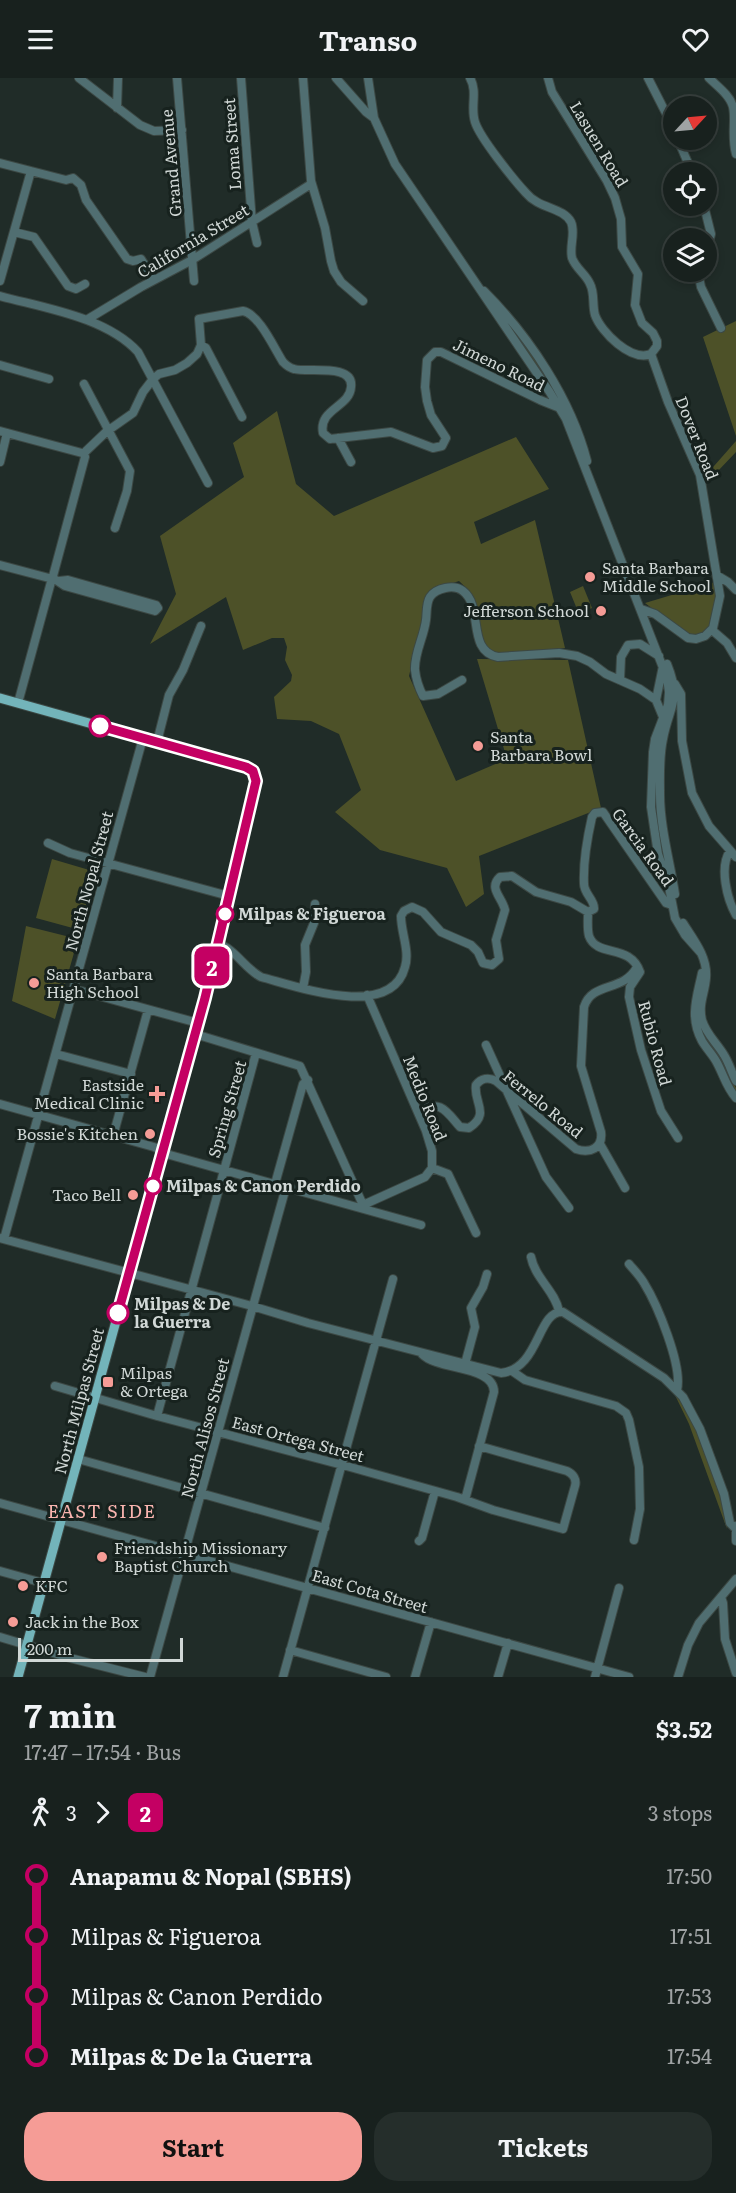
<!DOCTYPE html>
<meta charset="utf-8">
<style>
body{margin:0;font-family:Literata,serif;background:#252e2b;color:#f1f3f6;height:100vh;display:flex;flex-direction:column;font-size:22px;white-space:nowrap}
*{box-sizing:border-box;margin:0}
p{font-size:20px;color:#9fa3a4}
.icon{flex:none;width:33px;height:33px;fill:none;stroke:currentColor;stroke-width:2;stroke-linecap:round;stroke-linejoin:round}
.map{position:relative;height:1599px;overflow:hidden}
.panel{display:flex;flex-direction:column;background:#18211e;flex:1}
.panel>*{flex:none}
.badge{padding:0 12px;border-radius:9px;font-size:21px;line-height:39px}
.needle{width:39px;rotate:64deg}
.tools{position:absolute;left:663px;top:18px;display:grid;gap:12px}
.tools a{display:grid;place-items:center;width:54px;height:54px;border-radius:50%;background:#18211e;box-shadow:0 3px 9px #0003,0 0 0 2px #363e3c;font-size:30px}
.scale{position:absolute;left:18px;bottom:15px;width:165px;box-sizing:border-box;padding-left:6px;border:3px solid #d1d8d6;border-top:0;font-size:16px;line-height:21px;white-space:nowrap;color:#d1d8d6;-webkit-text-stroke:4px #17221e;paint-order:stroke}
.map>.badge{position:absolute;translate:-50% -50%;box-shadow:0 0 0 3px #fff}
.legs{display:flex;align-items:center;gap:9px;height:66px;padding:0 24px;font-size:20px}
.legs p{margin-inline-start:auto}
.head{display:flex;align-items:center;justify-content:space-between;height:102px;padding:0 24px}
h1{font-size:33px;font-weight:700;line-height:45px}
.action{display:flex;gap:12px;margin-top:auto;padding:12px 24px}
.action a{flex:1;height:69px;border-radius:24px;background:#f59c96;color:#111;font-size:24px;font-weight:700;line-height:69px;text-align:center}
.action a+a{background:#252e2b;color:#f1f3f6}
ul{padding:0 24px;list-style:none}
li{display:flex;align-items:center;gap:21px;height:60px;font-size:22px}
li i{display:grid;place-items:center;width:9px;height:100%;margin:0 8px;background:currentColor}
li i::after{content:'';width:15px;height:15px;margin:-8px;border:4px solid;border-radius:50%;background:#18211e}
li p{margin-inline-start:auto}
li:first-child i{background:linear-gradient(#0000 50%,currentColor 0)}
li:last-child i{background:linear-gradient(currentColor 50%,#0000 0)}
header{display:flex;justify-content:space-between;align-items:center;height:78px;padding:0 24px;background:#18211e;font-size:27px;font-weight:700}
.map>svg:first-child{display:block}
.green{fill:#4d5128}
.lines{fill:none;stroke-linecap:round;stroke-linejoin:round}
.minor-casing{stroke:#3c4844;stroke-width:10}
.major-casing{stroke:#3c4844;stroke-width:11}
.minor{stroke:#506e71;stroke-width:8}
.major{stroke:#73b4ba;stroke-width:9}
.line-1-casing{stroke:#fff;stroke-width:14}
.line-1{stroke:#c40063;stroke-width:9}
.poi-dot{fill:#f59c96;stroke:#17221e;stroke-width:2}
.stop-1-dot{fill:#fff;stroke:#c40063;stroke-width:3}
.labels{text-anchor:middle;stroke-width:6;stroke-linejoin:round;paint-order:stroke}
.street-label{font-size:16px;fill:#d1d8d6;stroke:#17221e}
.poi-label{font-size:16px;fill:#d1d8d6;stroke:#17221e;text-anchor:start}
.stop-label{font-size:16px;font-weight:bold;fill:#d1d8d6;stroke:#17221e;text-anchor:start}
.neighbourhood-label{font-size:18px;letter-spacing:1.5px;fill:#f8b4af;stroke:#17221e}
</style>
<header><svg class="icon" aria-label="menu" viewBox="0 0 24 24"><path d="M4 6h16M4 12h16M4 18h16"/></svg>Transo<svg class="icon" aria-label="heart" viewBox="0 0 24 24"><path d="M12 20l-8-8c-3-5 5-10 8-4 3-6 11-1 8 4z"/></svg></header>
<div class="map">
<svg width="736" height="1599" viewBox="0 0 736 1599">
<rect width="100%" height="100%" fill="#202c28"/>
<!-- green -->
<path class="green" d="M 506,239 L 560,317 L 569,344 L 503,244 Z
M 736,243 L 736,358 L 703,259 Z
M 277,333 L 296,406 L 334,438 L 516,359 L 549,411 L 474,444 L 481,466 L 535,442 L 565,570 L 499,576 C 472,568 481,539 472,518 C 470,512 463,507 459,503 L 429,513 L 409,598 L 456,703 L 507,681 L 477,581 L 568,582 L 601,730 L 479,778 L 484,816 L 466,829 L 447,790 L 380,772 L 335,734 L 361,712 L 339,656 L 311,643 L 277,641 L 274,619 L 291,603 L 292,597 L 285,582 L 287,569 L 284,560 L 272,560 L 243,572 L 226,519 L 150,566 L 176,516 L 160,458 L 244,399 L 233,365 Z
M 736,363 L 736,374 L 717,394 L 706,398 L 705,393 L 714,388 Z
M 715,504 C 717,525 717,543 701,558 L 688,558 L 645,525 Z
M 583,508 L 592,530 L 579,536 L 570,514 Z
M 52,781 L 96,794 L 80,852 L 36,840 Z
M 26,848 L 78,861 L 55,941 L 12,923 Z
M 699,933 L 736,1010 L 736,1018 L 698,949 Z
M 673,1313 C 701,1348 720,1407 727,1451 L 689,1346 Z"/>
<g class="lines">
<defs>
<path id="minor" d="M 79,0 L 140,47 L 154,53 L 182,52
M 177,0 L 194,203
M 241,0 L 252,144 L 257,165
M 303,0 L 311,103 L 325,150 L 331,183 L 334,193 L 341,204 L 363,223
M 336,0 L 366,34 L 374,40
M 368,0 L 374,40 L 395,86 L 549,313 L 566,341 L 667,600 L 669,614 L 668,627 L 655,661 L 653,674 L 651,729 L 658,776 L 668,804 L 675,840 L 685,857 L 701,875
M 470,0 C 478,14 470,29 475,44 C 480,60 514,102 526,115 C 539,131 563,129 571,144 C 576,155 569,168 572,180 C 576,191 586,196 590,206 C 595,215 592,227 595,237 C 601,254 631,284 651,276
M 548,0 L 552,14 L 607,103 L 615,120 L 621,141 L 622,169 L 638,196 L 635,227 L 642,245 L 653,255 L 657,263 L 657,268 L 651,276
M 648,0 L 674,51
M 709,0 C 717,8 730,17 733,29 C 736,42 731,58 736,76
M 117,30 L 118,0
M 678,62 L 692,94
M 0,85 L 66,102 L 73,100 L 81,107 L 86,122 L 127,181 L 133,183 L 141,181 L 154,202
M 704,128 L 711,156 L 706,176
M 14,154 L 34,159 L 68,208 L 76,211 L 85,206
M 698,194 L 701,209 L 721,250
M 0,203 L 31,93
M 484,213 C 529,258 571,321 587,383
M 0,218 C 44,230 106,239 138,274 L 208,405
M 88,241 L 141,209 L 192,182 L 311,106
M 0,287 L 49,301
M 84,306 L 130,393 L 127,413 L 115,450
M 242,339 L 206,270 L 201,267 L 199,241 L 243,233 C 259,236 274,270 283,284 C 286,287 289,290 294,291 C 308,295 354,285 351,309 C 350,329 318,331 323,355 L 330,361 L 391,354 L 433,370 L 442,368 L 446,360 L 431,337 L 427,323 L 425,309 L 427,282 L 435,274 L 441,274 L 540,322 L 560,330
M 0,353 L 82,375
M 338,360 L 351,384
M 86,373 L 106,354 L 133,335 L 143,314 L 153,301 L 159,296 L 175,292 L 187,285 L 197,276 L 201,267
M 0,384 L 7,355
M 0,487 L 49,500
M 53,498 L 85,379
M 718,498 L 728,504 L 736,512
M 56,502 L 65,508 L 155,533 L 158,530 L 156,527 L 68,502 L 59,503
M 641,531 L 655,536 L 688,560 L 696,561 L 705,558 L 713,550 L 720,518 L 700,397 L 668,324 L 651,276
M 712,552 L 727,565 L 736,580
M 667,586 C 682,623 669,628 663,661 C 659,679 660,699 660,716 C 660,749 670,784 675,816
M 663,588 L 656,622 L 663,639
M 462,602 L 438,616 L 423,618 C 419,610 416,601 415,592 C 414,575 424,559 426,542 C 427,535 426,525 430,519 C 436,510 454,506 463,513 C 484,529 466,573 498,579 L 559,575 L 577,578 L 590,584 L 606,596 L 640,611 L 656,622
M 620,602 L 621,579 L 628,567 L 640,566 L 659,578
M 675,606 L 681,616 L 682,663 L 692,715 L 709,748 L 736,779
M 18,625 L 51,504
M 157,664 L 169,617 L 183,592 L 201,548
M 48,765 L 70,775 L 229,818
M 730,773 C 719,789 727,821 736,837
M 588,834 C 588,841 587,851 589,858 C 597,880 630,865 640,894 L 630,909 L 629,919 L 641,972 L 661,1033 L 678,1060
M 683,845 C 693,861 708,879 706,900 C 705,915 698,926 702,942 C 706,956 717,965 724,977 C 729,985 732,995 736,1003
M 217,866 C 234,869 245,891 261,899 C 296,908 391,943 405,889 C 410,873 401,855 401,838 L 404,833 L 412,829 L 423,834 L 441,854 L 471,867 L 478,874 L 483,885 L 492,887 L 499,881 L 496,862 L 505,832 C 502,819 488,810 500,799 L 512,798 L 536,814 L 571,824 L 588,834 L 594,831 C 595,822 584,816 584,806 C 583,784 587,761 592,739 L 595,735 L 603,734 L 666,825 L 672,827
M 702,895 C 697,919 689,939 702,963 C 706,970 712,976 716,983 C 723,995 726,1009 736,1020
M 303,910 L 306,894 L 305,867 L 314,845 L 315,826
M 74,911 L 198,945
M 367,917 L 426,1053 L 432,1073 L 432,1090
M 195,956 L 300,988 L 363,1127
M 486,967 L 546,1099 L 569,1130
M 56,976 L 131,996
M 0,1026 L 154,1069 L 170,1077 L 421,1147
M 419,1034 C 440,1020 447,1034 460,1049 L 469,1050 C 491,1036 473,1024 476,1007 C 481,1000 489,999 496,1003 L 576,1071 C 590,1076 603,1070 601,1054 L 581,988 L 584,929 C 592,903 623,915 637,889
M 113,1058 L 148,932
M 600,1066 L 625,1110
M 432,1090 L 448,1096 L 476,1155
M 275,1106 L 303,1006 L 308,1002
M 363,1127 L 425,1099 L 432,1090
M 0,1160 L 252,1228 L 308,1245 L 501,1295 C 540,1291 537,1232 563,1234 L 664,1300 L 683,1319 L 700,1351 L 724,1416 L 730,1445 L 736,1451
M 4,1161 L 143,660
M 531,1179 C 535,1200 555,1213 559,1233
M 629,1186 C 634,1192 640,1198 644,1205 C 657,1226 683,1288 677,1312
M 422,1276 C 438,1293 494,1287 494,1314 L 465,1422
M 465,1286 L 475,1249 L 471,1230 L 483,1209 L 487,1196
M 512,1293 L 525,1302 L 616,1328 L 626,1335 L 629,1342 L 639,1389 L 640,1431 L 634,1462
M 55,1308 L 157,1338 L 350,1389 L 457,1419 L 493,1432 L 563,1451 L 575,1408 C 577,1401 573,1396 567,1393 L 479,1368
M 157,1338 L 256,975
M 78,1381 L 325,1450
M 0,1425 L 629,1599
M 736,1448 L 736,1463
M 419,1463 L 422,1460 L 435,1413
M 0,1493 L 43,1505
M 721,1519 L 723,1525 L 725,1561 L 736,1595
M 0,1559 L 70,1580 L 145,1599
M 290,1572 L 386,1599
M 150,1599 L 286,1109
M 283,1599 L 393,1201
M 415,1599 L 431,1544
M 498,1599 L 508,1565
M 595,1599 L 619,1510
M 678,1599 L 688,1567 L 699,1545 L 736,1501"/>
<path id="major" d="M 0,620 L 246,689 L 253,693 L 257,703 L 205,920 L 18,1599"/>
</defs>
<!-- minor casing -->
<use href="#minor" class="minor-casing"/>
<!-- major casing -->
<use href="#major" class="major-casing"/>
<!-- minor -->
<use href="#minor" class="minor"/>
<!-- major -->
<use href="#major" class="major"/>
</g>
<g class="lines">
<defs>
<path id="line-1" d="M 100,648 L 246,689 L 253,693 L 256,703 L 205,920 L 118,1235"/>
</defs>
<!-- line-1 casing -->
<use href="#line-1" class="line-1-casing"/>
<!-- line-1 -->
<use href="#line-1" class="line-1"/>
</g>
<!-- markers -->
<g class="poi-dot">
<circle cx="590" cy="499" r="6"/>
<circle cx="601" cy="533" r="6"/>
<circle cx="478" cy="668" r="6"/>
<circle cx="34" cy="905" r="6"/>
<path d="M154 1007h6v6h6v6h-6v6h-6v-6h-6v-6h6z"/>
<circle cx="150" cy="1056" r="6"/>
<circle cx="133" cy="1117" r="6"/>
<rect x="102" y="1298" width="12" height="12" rx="3"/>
<circle cx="102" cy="1479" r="6"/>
<circle cx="23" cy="1508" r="6"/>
<circle cx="13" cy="1544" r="6"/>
</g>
<g class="stop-1-dot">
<circle cx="100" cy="648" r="10"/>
<circle cx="225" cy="836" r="8"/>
<circle cx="153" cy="1108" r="8"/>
<circle cx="118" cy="1235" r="10"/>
</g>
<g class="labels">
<!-- street labels -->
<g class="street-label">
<text transform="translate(232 66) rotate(-94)" y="6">Loma Street</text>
<text transform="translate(599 66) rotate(59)" y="6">Lasuen Road</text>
<text transform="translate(171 85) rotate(-95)" y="6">Grand Avenue</text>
<text transform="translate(193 163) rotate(-31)" y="6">California Street</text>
<text transform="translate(499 287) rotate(26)" y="6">Jimeno Road</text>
<text transform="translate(697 360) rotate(68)" y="6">Dover Road</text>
<text transform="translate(643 769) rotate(54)" y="6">Garcia Road</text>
<text transform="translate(89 803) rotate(-75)" y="6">North Nopal Street</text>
<text transform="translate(655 965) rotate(75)" y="6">Rubio Road</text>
<text transform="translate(425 1020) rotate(68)" y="6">Medio Road</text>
<text transform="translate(543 1026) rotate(39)" y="6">Ferrelo Road</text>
<text transform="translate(227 1031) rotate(-74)" y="6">Spring Street</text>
<text transform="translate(79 1323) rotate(-75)" y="6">North Milpas Street</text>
<text transform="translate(205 1350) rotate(-75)" y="6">North Alisos Street</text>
<text transform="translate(298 1361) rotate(15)" y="6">East Ortega Street</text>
<text transform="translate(370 1513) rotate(16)" y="6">East Cota Street</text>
</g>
<!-- poi labels -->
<g class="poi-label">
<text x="602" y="496">Santa Barbara<tspan x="602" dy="18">Middle School</tspan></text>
<text x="589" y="539" text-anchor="end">Jefferson School</text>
<text x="490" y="665">Santa<tspan x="490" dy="18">Barbara Bowl</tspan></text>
<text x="46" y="902">Santa Barbara<tspan x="46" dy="18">High School</tspan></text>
<text x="144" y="1013" text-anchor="end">Eastside<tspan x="144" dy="18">Medical Clinic</tspan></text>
<text x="138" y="1062" text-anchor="end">Bossie's Kitchen</text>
<text x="121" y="1123" text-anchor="end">Taco Bell</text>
<text x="120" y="1301">Milpas<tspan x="120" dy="18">&amp; Ortega</tspan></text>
<text x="114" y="1476">Friendship Missionary<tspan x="114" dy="18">Baptist Church</tspan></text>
<text x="35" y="1514">KFC</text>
<text x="25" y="1550">Jack in the Box</text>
</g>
<!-- stop labels -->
<g class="stop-label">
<text x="238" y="842">Milpas &amp; Figueroa</text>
<text x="166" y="1114">Milpas &amp; Canon Perdido</text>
<text x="134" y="1232">Milpas &amp; De<tspan x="134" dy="18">la Guerra</tspan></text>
</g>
<!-- neighbourhood labels -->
<g class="neighbourhood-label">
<text x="102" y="1440">EAST SIDE</text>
</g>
</g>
</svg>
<div class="tools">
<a><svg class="needle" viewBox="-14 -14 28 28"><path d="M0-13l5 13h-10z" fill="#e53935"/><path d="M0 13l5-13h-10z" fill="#9fa3a4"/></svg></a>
<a><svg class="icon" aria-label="locate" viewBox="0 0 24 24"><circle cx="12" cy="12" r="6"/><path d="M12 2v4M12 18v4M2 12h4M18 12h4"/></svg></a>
<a><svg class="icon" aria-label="layers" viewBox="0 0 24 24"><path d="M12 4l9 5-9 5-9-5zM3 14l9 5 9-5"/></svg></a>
</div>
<div class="scale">200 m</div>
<b class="badge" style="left:212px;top:888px;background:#c40063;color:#fff">2</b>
</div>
<section class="panel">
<div class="head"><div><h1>7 min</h1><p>17:47 – 17:54 · Bus</p></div><b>$3.52</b></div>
<div class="legs"><svg class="icon" aria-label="walk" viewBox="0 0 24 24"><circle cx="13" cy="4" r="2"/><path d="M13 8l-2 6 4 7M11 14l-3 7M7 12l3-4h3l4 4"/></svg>3<svg class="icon" aria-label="forward" viewBox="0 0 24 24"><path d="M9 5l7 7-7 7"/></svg><b class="badge" style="background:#c40063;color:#fff">2</b><p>3 stops</p></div>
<ul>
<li><i style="color:#c40063"></i><b>Anapamu &amp; Nopal (SBHS)</b><p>17:50</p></li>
<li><i style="color:#c40063"></i><span>Milpas &amp; Figueroa</span><p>17:51</p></li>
<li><i style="color:#c40063"></i><span>Milpas &amp; Canon Perdido</span><p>17:53</p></li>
<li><i style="color:#c40063"></i><b>Milpas &amp; De la Guerra</b><p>17:54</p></li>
</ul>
<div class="action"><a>Start</a><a>Tickets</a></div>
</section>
